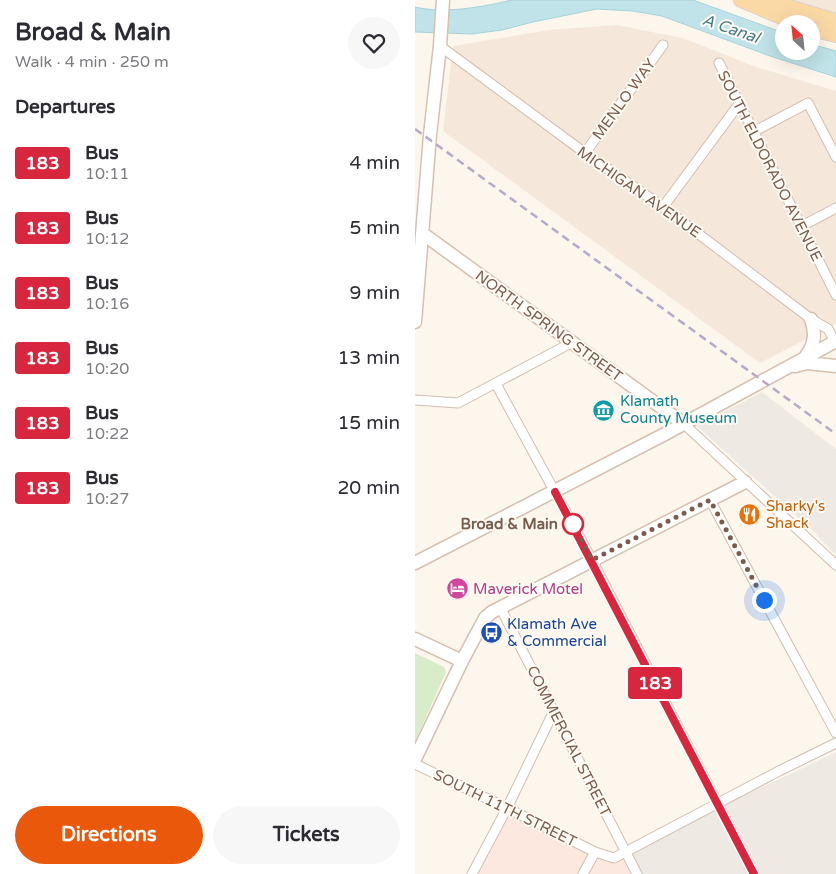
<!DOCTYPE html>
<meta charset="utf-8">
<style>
body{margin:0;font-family:"Varela Round",sans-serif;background:#f7f7f7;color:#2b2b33;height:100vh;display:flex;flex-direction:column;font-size:19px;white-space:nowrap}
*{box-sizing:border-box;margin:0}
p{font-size:16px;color:#7c7c81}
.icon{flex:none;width:28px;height:28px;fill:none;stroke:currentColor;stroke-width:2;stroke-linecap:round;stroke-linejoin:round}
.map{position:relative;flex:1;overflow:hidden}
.details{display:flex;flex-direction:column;background:#fff;width:415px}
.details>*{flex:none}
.badge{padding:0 10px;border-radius:4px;font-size:18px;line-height:32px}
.needle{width:32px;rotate:333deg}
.buttons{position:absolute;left:360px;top:15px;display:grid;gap:10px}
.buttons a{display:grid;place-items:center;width:45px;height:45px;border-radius:50%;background:#fff;box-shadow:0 5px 20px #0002;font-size:25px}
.you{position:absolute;width:25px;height:25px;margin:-12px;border:4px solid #fff;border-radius:50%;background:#1a73e8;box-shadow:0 0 0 8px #1a73e833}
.map>.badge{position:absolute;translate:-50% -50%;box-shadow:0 0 0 2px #fff}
h2{padding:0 15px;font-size:19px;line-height:45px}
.round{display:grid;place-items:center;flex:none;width:52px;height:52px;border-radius:26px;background:#f7f7f7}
.head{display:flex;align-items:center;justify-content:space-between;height:85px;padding:0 15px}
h1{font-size:24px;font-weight:800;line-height:38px}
.button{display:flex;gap:10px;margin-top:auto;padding:10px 15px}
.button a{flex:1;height:58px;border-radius:30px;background:#ea580c;color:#fff;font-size:20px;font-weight:800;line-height:58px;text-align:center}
.button a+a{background:#f7f7f7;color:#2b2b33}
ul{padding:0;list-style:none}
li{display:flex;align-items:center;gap:15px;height:65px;padding:0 15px}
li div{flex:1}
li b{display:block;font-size:19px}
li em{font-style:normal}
li .badge{min-width:55px;font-weight:700;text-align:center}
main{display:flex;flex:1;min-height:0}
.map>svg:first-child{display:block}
.residential{fill:#f5e8da}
.commercial{fill:#fde8e0}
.industrial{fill:#efe9e4}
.green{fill:#d8ecc9}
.water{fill:#bfe3e8;stroke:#a5d3da}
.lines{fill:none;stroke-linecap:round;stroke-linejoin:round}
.street-casing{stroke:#d1beb0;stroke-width:11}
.secondary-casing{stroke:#d6c0b0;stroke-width:15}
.primary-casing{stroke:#dad1cd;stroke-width:16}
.street{stroke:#fff;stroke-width:9}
.secondary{stroke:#fff;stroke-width:12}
.primary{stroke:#fbd9a5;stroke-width:14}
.rail{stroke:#b9a8c9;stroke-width:2.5;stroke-dasharray:8 5;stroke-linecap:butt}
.line-casing{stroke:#fff;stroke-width:11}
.line{stroke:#d7263d;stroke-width:8}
.walk{stroke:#7a5c4d;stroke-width:5;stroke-dasharray:0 9}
.stop-dot{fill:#fff;stroke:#d7263d;stroke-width:2.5}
.labels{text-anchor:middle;stroke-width:4;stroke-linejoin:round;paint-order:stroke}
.street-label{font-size:15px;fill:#7a5c4d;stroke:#fffaf3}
.culture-label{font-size:15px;fill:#0d838f;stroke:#fffaf3;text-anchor:start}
.food-label{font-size:15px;fill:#c56008;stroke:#fffaf3;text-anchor:start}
.stop-label{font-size:15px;font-weight:bold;fill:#7a5c4d;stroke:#fffaf3;text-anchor:end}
.hotel-label{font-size:15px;fill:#b23c85;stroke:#fffaf3;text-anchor:start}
.transit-label{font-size:15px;fill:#164399;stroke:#fffaf3;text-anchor:start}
.water-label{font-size:16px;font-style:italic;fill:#437c86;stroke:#fffaf3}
</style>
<main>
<section class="details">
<div class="head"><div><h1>Broad &amp; Main</h1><p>Walk · 4 min · 250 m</p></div><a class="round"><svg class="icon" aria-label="heart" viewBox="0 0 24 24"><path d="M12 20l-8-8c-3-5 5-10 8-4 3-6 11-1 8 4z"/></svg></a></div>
<h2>Departures</h2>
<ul>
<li><span class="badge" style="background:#d7263d;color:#fff">183</span><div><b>Bus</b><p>10:11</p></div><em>4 min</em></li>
<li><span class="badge" style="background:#d7263d;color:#fff">183</span><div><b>Bus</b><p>10:12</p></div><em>5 min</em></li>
<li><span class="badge" style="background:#d7263d;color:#fff">183</span><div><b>Bus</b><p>10:16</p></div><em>9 min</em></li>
<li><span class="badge" style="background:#d7263d;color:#fff">183</span><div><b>Bus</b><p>10:20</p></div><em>13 min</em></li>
<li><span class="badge" style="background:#d7263d;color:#fff">183</span><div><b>Bus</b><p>10:22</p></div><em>15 min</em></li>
<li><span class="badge" style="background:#d7263d;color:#fff">183</span><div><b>Bus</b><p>10:27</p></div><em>20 min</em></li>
</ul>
<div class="button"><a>Directions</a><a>Tickets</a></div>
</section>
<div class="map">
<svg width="421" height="874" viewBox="0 0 421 874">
<rect width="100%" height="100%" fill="#fdf6ec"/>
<!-- residential -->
<path class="residential" d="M 363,0 L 421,0 L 421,22 Z
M 201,25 L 268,38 L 341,67 L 421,91 L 421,324 L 345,363 L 28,131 L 38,46 L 134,30 Z"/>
<!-- commercial -->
<path class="commercial" d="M 92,808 L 189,856 L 211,852 L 222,874 L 57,874 Z"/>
<!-- industrial -->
<path class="industrial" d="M 347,392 L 421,449 L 421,555 L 398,531 L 282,426 Z
M 421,752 L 421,874 L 222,874 L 211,852 Z"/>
<!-- green -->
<path class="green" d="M 0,653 L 29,667 L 31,672 L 0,742 Z"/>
<!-- water -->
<path class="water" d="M 97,0 L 278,0 L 369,33 L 369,51 L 396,51 L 396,44 L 421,51 L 421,77 L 355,56 L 247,16 L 217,11 L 182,9 L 118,22 L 87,30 L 57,34 L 0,32 L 0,7 C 30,14 67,7 97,0 Z"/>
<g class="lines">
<defs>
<path id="street" d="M 25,46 L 170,153 L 248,207 L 396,319 L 413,329 L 420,341
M 304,63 L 421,295
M 338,132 L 393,103 L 421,157
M 170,153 L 248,45
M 248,207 L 324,104
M 385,227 L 421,208
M 81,384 L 177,560 L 339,874
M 0,400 L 43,403 L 156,343
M 269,424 L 421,565
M 295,500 L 421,733
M 85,607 L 222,874
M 0,764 L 92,808 L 180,852
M 57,874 L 92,808 L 139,711
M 168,874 L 180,852 L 199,858 L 364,771 L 421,743"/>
<path id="secondary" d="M 7,233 L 269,424
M 0,322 L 15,135 L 25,46 L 28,0
M 391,356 C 400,344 401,333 396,319
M 380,366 L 392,363 L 421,366
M 0,563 L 250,434 L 421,341
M 0,639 L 47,661
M 0,759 L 47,661 L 70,618 L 77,612 L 330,482"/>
<path id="primary" d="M 326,0 L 383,24
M 351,0 L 421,21
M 396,29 L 421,35"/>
</defs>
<!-- street casing -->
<use href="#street" class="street-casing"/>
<!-- secondary casing -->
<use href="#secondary" class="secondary-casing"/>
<!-- primary casing -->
<use href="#primary" class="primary-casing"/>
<!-- street -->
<use href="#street" class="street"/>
<!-- secondary -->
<use href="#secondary" class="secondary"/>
<!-- primary -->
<use href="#primary" class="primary"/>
<!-- rail -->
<path class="rail" d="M 0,129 L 421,434"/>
</g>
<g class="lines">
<defs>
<path id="line" d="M 140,492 L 339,874"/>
</defs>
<!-- line casing -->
<use href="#line" class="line-casing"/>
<!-- line -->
<use href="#line" class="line"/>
<!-- walk -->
<path class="walk" d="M 158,524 L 177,560 L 295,500 L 349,600"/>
</g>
<!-- icons -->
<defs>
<symbol id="museum-disc" viewBox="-11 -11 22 22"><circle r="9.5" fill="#0f9aa8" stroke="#fffaf3"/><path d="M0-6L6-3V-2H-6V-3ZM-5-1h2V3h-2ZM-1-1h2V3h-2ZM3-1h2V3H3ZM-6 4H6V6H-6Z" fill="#fff"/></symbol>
<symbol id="restaurant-disc" viewBox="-11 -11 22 22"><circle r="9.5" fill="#e8710a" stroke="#fffaf3"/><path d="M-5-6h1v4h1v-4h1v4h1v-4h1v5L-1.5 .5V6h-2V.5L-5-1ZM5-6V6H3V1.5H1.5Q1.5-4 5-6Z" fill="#fff"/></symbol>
<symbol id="hotel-disc" viewBox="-11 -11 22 22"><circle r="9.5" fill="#d1479c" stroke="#fffaf3"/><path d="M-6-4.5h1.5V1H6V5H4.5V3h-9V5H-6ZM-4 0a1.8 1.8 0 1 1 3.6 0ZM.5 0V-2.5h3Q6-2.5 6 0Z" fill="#fff"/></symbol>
<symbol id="bus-disc" viewBox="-11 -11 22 22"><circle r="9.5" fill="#1a4fb4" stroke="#fffaf3"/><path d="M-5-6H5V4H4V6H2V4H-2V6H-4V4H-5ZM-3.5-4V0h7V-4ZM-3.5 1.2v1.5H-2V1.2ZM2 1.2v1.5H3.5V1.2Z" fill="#fff"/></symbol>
</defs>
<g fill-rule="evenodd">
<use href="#museum-disc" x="176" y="398" width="25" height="25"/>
<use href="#restaurant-disc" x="322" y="502" width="25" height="25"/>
<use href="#hotel-disc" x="30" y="576" width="25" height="25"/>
<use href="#bus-disc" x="64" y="620" width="25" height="25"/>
</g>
<!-- markers -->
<circle class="stop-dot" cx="158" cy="524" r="10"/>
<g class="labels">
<!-- street labels -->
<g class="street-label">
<text transform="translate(209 99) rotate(-54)" y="5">MENLO WAY</text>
<text transform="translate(355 166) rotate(63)" y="5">SOUTH ELDORADO AVENUE</text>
<text transform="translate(224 192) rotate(35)" y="5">MICHIGAN AVENUE</text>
<text transform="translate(134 326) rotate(36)" y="5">NORTH SPRING STREET</text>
<text transform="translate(154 741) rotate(63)" y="5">COMMERCIAL STREET</text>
<text transform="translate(90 808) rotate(26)" y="5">SOUTH 11TH STREET</text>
</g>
<!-- culture labels -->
<g class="culture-label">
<text x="205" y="406">Klamath<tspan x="205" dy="17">County Museum</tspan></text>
</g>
<!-- food labels -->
<g class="food-label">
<text x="351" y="511">Sharky's<tspan x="351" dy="17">Shack</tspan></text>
</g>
<!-- stop labels -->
<g class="stop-label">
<text x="143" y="529">Broad &amp; Main</text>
</g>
<!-- hotel labels -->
<g class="hotel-label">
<text x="58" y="594">Maverick Motel</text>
</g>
<!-- transit labels -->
<g class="transit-label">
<text x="92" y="629">Klamath Ave<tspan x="92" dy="17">&amp; Commercial</tspan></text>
</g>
<!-- water labels -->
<g class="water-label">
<text transform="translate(316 28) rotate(19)" y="6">A Canal</text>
</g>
</g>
</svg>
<div class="buttons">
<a><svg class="needle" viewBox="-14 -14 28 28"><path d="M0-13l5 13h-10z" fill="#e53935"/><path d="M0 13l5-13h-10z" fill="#7c7c81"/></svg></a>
</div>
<div class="you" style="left:349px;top:600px"></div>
<b class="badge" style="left:240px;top:683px;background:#d7263d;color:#fff">183</b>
</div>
</main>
